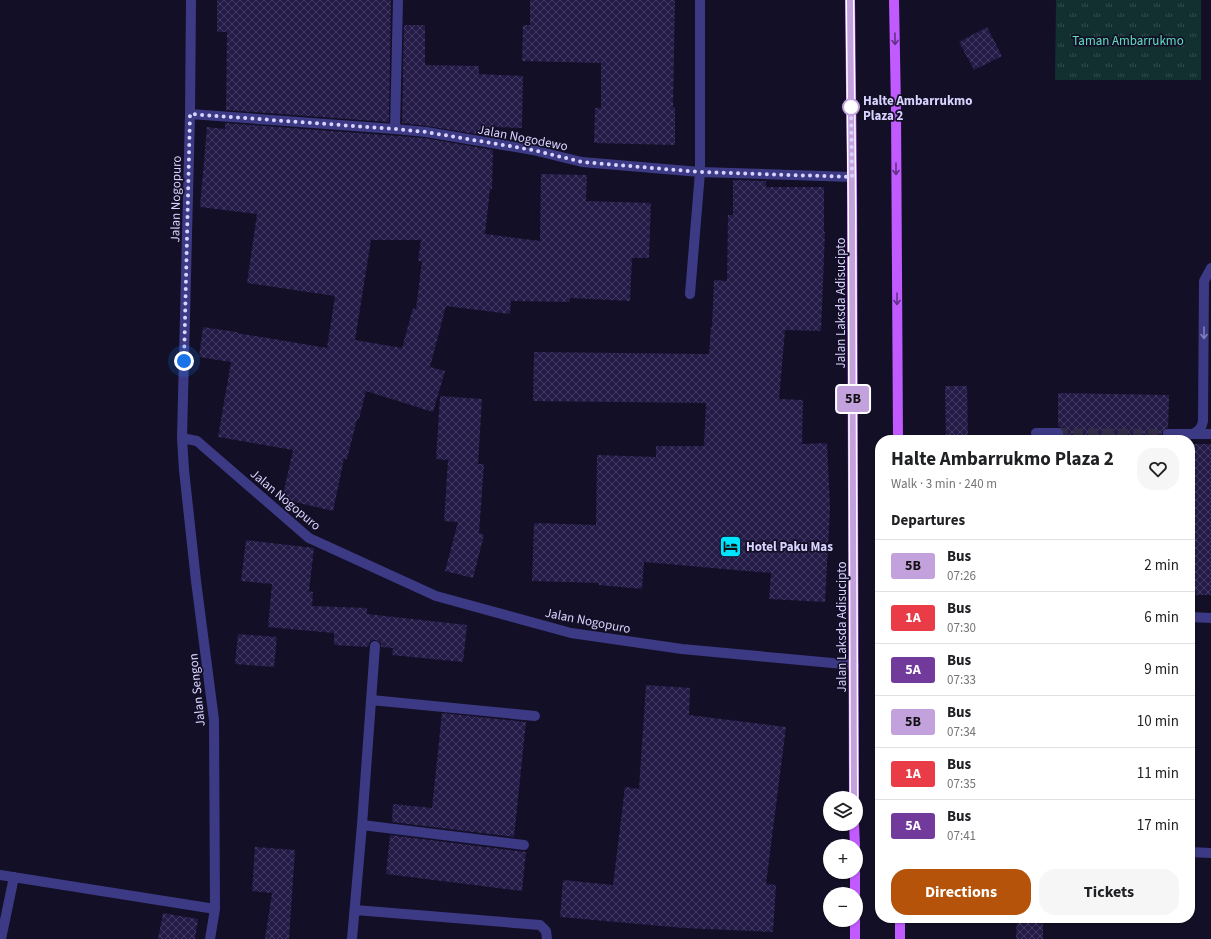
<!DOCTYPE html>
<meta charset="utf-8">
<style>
body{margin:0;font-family:"Source Sans 3",sans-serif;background:#f6f6f6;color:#202124;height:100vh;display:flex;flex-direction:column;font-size:15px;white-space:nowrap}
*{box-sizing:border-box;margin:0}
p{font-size:13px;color:#757577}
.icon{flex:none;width:22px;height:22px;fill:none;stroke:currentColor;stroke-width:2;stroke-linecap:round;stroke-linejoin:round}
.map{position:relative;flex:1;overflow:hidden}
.sheet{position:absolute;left:875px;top:435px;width:320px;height:488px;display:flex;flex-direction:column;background:#fff;border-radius:16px;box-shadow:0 1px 3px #0004}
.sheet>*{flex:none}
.badge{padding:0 8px;border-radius:3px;font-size:14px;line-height:26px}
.buttons{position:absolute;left:823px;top:791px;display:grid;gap:8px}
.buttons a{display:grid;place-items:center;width:40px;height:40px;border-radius:50%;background:#fff;box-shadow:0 1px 3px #0004;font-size:20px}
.you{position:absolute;width:20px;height:20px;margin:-10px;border:3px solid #fff;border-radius:50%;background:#1a73e8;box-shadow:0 0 0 6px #1a73e833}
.map>.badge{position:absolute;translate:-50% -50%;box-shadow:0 0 0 2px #fff}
h2{padding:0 16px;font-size:15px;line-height:36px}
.round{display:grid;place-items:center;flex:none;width:42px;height:42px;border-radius:16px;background:#f6f6f6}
.head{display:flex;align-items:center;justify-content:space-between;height:68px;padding:0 16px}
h1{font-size:19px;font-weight:700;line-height:30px}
.action{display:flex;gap:8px;margin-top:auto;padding:8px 16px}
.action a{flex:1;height:46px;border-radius:16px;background:#b45309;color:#fff;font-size:16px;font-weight:700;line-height:46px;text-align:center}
.action a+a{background:#f6f6f6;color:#202124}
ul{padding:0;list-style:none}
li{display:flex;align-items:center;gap:12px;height:52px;padding:0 16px;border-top:1px solid #e0e0e0}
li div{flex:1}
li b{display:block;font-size:15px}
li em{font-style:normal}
li .badge{min-width:44px;font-weight:700;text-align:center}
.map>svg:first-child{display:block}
.park{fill:url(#park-tufts)}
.building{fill:url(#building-cross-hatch);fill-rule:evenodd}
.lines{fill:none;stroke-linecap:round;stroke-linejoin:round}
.minor-tunnel{stroke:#312d47;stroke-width:10;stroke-dasharray:10 5;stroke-linecap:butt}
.minor{stroke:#3d3a85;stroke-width:10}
.major{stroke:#c25bff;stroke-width:10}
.oneway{stroke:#623188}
.oneway2{stroke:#837fbc}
.line-casing{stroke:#fff;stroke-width:9}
.line{stroke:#c3a1dd;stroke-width:6}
.walk{stroke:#d9d4ff;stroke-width:4;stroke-dasharray:0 7.2}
.stop-dot{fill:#fff;stroke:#c3a1dd;stroke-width:2}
.labels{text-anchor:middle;stroke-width:3.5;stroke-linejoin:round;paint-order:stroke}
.park-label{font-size:13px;fill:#5fe0c0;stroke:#130f26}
.stop-label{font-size:13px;font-weight:bold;fill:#d9d4ff;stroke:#130f26;text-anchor:start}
.street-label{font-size:13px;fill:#d9d4ff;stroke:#130f26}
.poi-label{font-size:13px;font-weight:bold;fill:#d9d4ff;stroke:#130f26;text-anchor:start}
</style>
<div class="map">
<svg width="1211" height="939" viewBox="0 0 1211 939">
<defs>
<pattern id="park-tufts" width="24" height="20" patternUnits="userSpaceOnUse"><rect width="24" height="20" fill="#12302f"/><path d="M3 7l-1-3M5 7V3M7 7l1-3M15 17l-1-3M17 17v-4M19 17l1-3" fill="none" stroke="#344d4e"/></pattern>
<pattern id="building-cross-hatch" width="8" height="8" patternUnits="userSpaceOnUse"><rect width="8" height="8" fill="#241b47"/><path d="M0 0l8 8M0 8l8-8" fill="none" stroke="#433b63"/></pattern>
</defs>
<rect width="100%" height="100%" fill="#130f26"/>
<!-- park -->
<path class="park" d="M 1056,0 L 1201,0 L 1201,80 L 1055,80 Z"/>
<!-- building -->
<path class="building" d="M 217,0 L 391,0 L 389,122 L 226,110 L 227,32 L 217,32 Z
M 530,0 L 675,0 L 673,107 L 675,107 L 675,145 L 594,143 L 595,108 L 601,108 L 601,63 L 522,61 L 523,25 L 530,25 Z
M 404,25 L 425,25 L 425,65 L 479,66 L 479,74 L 523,76 L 522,128 L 494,127 L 494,137 L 427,126 L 402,123 Z
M 987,27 L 1002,56 L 974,70 L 959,42 Z
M 225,123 L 425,138 L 493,150 L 492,189 L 490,189 L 485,234 L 540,241 L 541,174 L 587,175 L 586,201 L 651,203 L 649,258 L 632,258 L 630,301 L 570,298 L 570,302 L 511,301 L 510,314 L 446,306 L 430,367 L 445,371 L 433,412 L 366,391 L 359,419 L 357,419 L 347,459 L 344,459 L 333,511 L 282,499 L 293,450 L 218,437 L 231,362 L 199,357 L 203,327 L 237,332 L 237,333 L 327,348 L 335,296 L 247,283 L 257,214 L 200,207 L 207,127 L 225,129 ZM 371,240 L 421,240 L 418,261 L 422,261 L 416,309 L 413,308 L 402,348 L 355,340 Z
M 733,180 L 766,181 L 766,187 L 824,187 L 824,232 L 825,232 L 821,331 L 785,330 L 779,399 L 803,400 L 802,444 L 827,443 L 830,508 L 825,602 L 769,599 L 771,573 L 644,562 L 642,589 L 599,585 L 599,583 L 532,581 L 534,523 L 596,525 L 597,455 L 656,457 L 656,446 L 704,446 L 706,403 L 533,401 L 534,352 L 709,354 L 711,327 L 712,328 L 714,280 L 727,281 L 728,215 L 733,215 Z
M 945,386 L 967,386 L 968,440 L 946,440 Z
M 1058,393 L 1169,395 L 1168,428 L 1164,429 L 1162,434 L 1163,438 L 1166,440 L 1058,440 L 1063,437 L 1064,433 L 1062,428 L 1058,426 Z
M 440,396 L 482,399 L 478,464 L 484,464 L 479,533 L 484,535 L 473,578 L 445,571 L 458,522 L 444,521 L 448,460 L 436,459 Z
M 1190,444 L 1211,444 L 1211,595 L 1190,595 Z
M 246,540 L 314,548 L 309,591 L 313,592 L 312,606 L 367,608 L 367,614 L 467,625 L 463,662 L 392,655 L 393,648 L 381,647 L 381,643 L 376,640 L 373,640 L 370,642 L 368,647 L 334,645 L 334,633 L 268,627 L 272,584 L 241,581 Z
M 238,634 L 277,637 L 274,667 L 235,664 Z
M 646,685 L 690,688 L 689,715 L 786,727 L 766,884 L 776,885 L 773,932 L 684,928 L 560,917 L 563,880 L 613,885 L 625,787 L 639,789 Z
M 442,713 L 526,722 L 514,837 L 392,822 L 393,804 L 432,808 Z
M 390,835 L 526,852 L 522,891 L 386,874 Z
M 255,847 L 295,850 L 289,939 L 265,939 L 272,893 L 252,891 Z
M 163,913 L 198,919 L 195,939 L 158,939 Z
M 1017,918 L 1043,918 L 1043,939 L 1016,939 Z"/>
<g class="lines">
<!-- minor-tunnel -->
<path class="minor-tunnel" d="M 1058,433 L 1168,434"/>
<!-- minor -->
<path class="minor" d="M 191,0 L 190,114 L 182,438 L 184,470 L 196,581 L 214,720 L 215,909 L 210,939
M 190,114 L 395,129 L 426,132 L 533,150 L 582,162 L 700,172 L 852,177
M 395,129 L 398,0
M 690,294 L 700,172 L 700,0
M 1036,433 L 1058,433
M 1168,434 L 1211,434
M 1193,434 C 1199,431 1202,428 1203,421 L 1204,281 L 1211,268
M 182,438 L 197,441 L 309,538 L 436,596 L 571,633 L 682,649 L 854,665
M 1190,617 L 1211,618
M 371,700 L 535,716
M 362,825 L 524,845
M 1190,852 L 1211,853
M 0,875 L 215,909
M 355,910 L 540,925 L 546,931 L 547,939
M 1,939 L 14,877
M 352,939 L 362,825 L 375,646"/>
<!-- major -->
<path class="major" d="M 850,0 L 852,177 L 854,798
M 894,0 L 896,109 L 898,440
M 854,824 L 855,846
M 855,872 L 855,894
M 900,918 L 900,939
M 855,920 L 855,939"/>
</g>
<!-- one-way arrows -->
<defs><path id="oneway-shaft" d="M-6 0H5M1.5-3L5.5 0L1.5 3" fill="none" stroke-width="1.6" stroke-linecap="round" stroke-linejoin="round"/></defs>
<g class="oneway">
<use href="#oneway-shaft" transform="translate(895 39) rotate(89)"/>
<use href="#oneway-shaft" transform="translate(896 169) rotate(90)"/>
<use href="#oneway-shaft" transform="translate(897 299) rotate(90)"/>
</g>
<use class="oneway2" href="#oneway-shaft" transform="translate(1204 333) rotate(90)"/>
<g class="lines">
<defs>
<path id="line" d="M 850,0 L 852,209 L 854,798"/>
</defs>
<!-- line casing -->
<use href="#line" class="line-casing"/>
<!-- line -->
<use href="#line" class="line"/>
<!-- walk -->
<path class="walk" d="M 184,361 L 190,114 L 395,129 L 426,132 L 533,150 L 582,162 L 700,172 L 852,177 L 851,103 L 851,107"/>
</g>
<!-- icons -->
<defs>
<symbol id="hotel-square" viewBox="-11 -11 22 22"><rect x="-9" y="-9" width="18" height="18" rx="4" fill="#00e5ff" stroke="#130f26"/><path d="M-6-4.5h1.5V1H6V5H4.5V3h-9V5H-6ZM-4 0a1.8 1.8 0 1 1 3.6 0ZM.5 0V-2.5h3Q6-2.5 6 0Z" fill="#111"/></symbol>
</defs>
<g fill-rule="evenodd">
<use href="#hotel-square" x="718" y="534" width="25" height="25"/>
</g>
<!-- markers -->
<circle class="stop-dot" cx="851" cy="107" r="8"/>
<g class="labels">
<!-- park labels -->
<g class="park-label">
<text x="1128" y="45">Taman Ambarrukmo</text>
</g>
<!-- stop labels -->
<g class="stop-label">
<text x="863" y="105">Halte Ambarrukmo<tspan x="863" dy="15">Plaza 2</tspan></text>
</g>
<!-- street labels -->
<g class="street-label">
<text transform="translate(523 137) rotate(11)" y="5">Jalan Nogodewo</text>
<text transform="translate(175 199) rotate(-89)" y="5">Jalan Nogopuro</text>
<text transform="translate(840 303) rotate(-90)" y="5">Jalan Laksda Adisucipto</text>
<text transform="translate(286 499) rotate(40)" y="5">Jalan Nogopuro</text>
<text transform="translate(588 620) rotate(11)" y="5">Jalan Nogopuro</text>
<text transform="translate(841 627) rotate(-90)" y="5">Jalan Laksda Adisucipto</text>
<text transform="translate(196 690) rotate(-96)" y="5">Jalan Sengon</text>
</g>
<!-- poi labels -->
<g class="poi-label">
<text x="746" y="551">Hotel Paku Mas</text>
</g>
</g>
</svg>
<div class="buttons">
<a><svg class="icon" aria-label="layers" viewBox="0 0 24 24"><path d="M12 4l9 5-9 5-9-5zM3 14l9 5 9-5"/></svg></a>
<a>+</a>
<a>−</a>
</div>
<div class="you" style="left:184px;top:361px"></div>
<b class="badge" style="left:853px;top:399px;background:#c3a1dd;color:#111">5B</b>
<section class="sheet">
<div class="head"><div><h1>Halte Ambarrukmo Plaza 2</h1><p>Walk · 3 min · 240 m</p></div><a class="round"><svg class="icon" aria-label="heart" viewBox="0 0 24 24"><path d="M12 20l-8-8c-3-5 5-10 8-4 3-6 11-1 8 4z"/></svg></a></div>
<h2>Departures</h2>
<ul>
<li><span class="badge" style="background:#c3a1dd;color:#111">5B</span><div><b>Bus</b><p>07:26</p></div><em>2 min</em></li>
<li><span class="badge" style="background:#e93c46;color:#fff">1A</span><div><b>Bus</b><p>07:30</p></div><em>6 min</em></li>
<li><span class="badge" style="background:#723a9b;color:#fff">5A</span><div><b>Bus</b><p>07:33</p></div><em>9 min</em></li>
<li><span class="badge" style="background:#c3a1dd;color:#111">5B</span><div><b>Bus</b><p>07:34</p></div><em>10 min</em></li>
<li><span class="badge" style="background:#e93c46;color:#fff">1A</span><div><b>Bus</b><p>07:35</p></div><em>11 min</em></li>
<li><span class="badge" style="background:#723a9b;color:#fff">5A</span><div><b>Bus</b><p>07:41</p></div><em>17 min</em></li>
</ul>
<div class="action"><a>Directions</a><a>Tickets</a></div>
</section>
</div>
